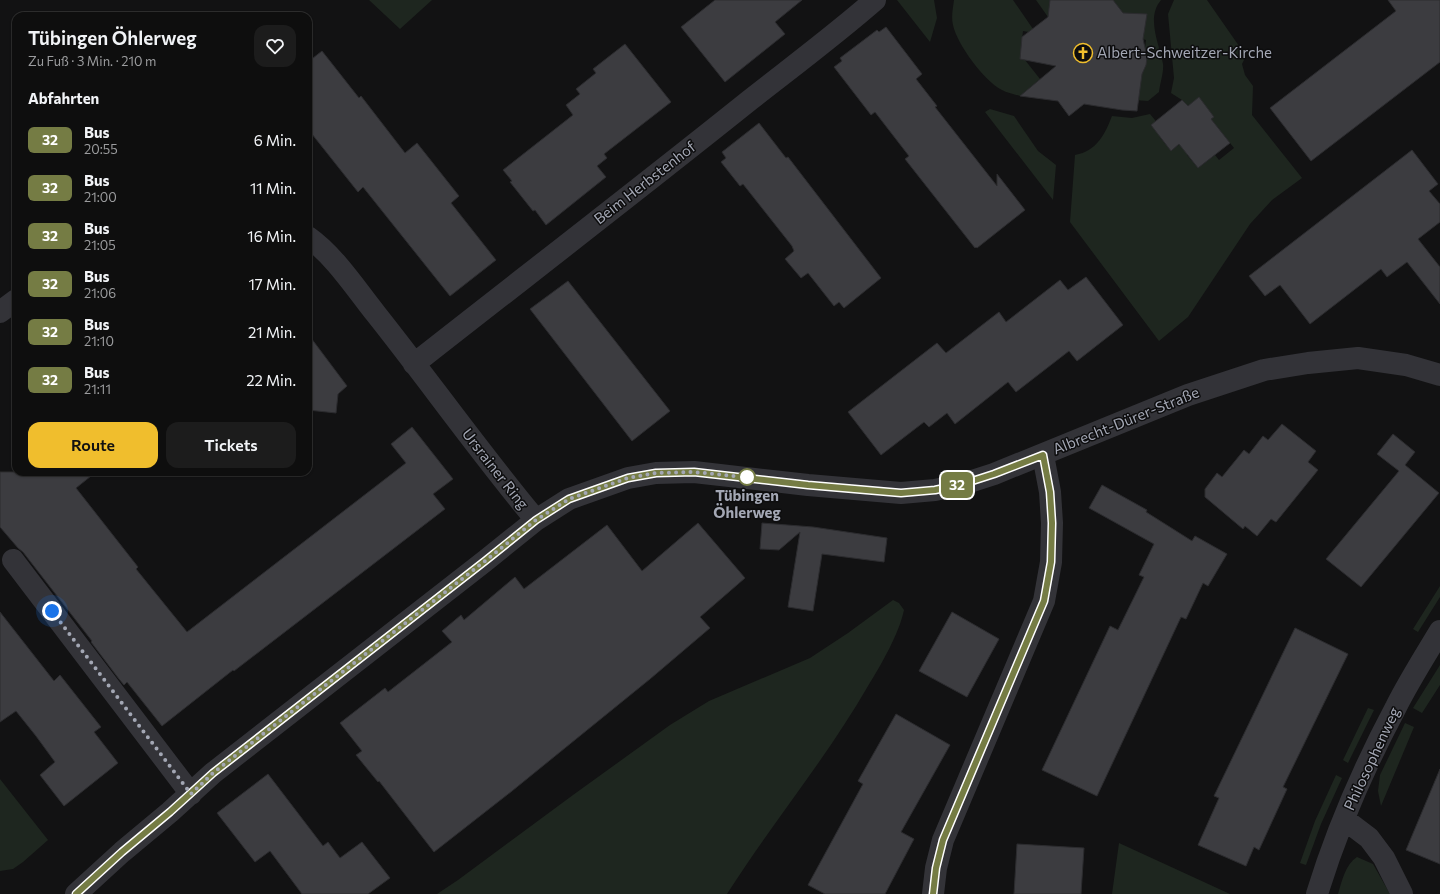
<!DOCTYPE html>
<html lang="de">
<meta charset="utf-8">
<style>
body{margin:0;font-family:Commissioner,sans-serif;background:#1c1c1c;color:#f1f3f6;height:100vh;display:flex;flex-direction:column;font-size:15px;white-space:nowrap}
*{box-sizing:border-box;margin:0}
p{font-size:13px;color:#9b9c9e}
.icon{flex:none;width:22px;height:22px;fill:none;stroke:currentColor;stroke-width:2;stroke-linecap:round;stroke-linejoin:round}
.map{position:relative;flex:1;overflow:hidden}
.side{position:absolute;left:12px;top:12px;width:300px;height:464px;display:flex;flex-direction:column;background:#0e0e0e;border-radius:12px;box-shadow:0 1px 3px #0004,0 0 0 1px #2e2e2e}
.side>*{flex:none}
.badge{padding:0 8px;border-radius:6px;font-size:14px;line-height:26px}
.you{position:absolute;width:20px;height:20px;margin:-10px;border:3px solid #fff;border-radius:50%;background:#1a73e8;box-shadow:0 0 0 6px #1a73e833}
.map>.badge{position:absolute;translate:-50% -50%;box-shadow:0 0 0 2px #fff}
h2{padding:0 16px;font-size:15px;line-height:36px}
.round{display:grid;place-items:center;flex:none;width:42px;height:42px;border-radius:12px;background:#1c1c1c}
.headline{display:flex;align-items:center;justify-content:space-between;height:68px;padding:0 16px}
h1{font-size:19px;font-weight:600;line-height:30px}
.cta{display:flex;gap:8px;margin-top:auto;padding:8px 16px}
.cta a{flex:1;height:46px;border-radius:12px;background:#f0be2d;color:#111;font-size:16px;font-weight:600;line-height:46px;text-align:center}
.cta a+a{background:#1c1c1c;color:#f1f3f6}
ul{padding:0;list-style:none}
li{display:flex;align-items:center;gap:12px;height:48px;padding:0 16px}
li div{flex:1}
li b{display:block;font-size:15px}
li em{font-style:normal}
li .badge{min-width:44px;font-weight:700;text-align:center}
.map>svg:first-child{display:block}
.green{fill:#1e261f}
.building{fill:#3c3c40;stroke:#2c2c2f}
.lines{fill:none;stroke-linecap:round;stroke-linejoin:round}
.minor{stroke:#333338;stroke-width:22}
.line-casing{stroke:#fff;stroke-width:9}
.line{stroke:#757c44;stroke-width:6}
.walk{stroke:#a3a7b4;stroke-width:4;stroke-dasharray:0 7.2}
.stop-dot{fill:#fff;stroke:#757c44;stroke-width:2}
.labels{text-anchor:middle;stroke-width:3;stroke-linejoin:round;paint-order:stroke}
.poi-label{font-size:15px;fill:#a3a7b4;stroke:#0d0d0e;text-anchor:start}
.street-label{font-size:15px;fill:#a3a7b4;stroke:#0d0d0e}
.stop-label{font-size:15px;font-weight:bold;fill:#a3a7b4;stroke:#0d0d0e}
</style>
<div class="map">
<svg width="1440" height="894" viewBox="0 0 1440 894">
<rect width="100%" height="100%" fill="#121213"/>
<!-- green -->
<path class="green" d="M 369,0 L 432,0 L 400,29 Z
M 897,0 L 934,0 L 937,18 L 930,42 Z
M 954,0 L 1013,0 L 1033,29 L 1029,32 L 1023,31 L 1020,59 L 1025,60 L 1040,79 L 1020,96 C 1014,94 1007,93 1002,90 C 984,81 957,44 953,25 C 951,17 953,8 954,0 Z
M 1036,0 L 1050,0 L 1048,17 Z
M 1113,0 L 1161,0 C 1146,18 1159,43 1163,64 C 1164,72 1160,83 1159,92 L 1148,101 L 1135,100 L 1142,74 L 1146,65 L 1147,57 L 1145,48 L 1146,40 L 1143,39 L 1147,14 L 1123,13 Z
M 1174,0 L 1207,0 L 1246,56 L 1242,64 L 1245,75 L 1253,86 L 1252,115 L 1302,178 L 1272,200 L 1250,224 L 1188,317 L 1159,341 L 1070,222 L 1075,155 C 1097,151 1105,134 1112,116 L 1132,118 L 1150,114 L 1164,131 L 1159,136 L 1171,151 L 1182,142 L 1189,152 L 1187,155 L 1198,168 L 1215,155 L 1219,160 L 1234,148 L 1211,119 L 1214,117 L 1199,98 L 1188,106 L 1182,100 L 1171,93 L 1174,78 L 1168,14 Z
M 990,109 L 1014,116 L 1038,151 L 1056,165 L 1053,200 L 985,112 Z
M 1440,586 L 1440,597 L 1418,632 L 1413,629 Z
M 893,600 L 899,603 L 904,610 C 899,634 881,665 868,686 C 826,759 772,823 727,894 L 437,894 L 458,880 L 573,795 L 670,725 L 709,701 L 810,658 L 848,633 Z
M 1440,665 L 1440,685 L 1422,713 L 1413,708 Z
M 1368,708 L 1374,710 L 1348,763 L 1343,760 Z
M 1405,723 L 1414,727 L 1381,806 L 1378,791 L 1380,775 Z
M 1336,775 L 1342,778 L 1321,824 L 1306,865 L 1300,863 L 1315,821 Z
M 0,779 L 48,840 L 23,862 L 13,869 L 0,871 Z
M 1119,843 L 1230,894 L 1112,894 Z
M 1357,857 L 1373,864 L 1390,894 L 1338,894 C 1342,881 1345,865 1357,857 Z"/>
<!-- building -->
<path class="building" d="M 715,0 L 802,0 L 775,22 L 785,34 L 725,82 L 681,27 Z
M 1050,0 L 1113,0 L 1123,13 L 1147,14 L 1143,39 L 1147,57 L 1146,65 L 1142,74 L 1137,111 L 1122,110 L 1084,104 L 1069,116 L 1058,101 L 1020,96 L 1056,66 L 1020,59 L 1022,37 L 1048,17 Z
M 1388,0 L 1440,0 L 1440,62 L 1311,161 L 1270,108 L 1396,11 Z
M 886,27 L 922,74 L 916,79 L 937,106 L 935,107 L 997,186 L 997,174 L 1025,210 L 977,248 L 976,247 L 975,248 L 905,159 L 909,156 L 875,112 L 871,115 L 834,67 L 842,61 L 840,58 L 877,30 L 879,32 Z
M 625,44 L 671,102 L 604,154 L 607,158 L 597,166 L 606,177 L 546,225 L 535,210 L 533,211 L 510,182 L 512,181 L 503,170 L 573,115 L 566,105 L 580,94 L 576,89 L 596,73 L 593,69 Z
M 322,51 L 359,98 L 361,96 L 405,153 L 417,143 L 459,196 L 451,203 L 496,260 L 450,296 L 363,187 L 358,192 L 308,129 L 308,62 Z
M 1199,97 L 1214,117 L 1211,119 L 1230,143 L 1198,168 L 1179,144 L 1171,151 L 1151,125 L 1182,100 L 1188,106 Z
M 759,123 L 786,158 L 788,157 L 881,278 L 844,308 L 839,302 L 834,306 L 808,273 L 801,278 L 785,259 L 794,251 L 792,246 L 743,184 L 740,186 L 721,162 L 726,158 L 722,152 Z
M 1412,150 L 1438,184 L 1429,191 L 1440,204 L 1440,222 L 1418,239 L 1440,267 L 1440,304 L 1407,262 L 1387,277 L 1381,269 L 1310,324 L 1280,285 L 1265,296 L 1249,276 Z
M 1086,277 L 1123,325 L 1077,361 L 1069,351 L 1016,392 L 1008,382 L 955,424 L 947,413 L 929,427 L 924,422 L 881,455 L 848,412 L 937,343 L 946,353 L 999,312 L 1006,322 L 1060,280 L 1068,290 Z
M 568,281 L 670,411 L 632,441 L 530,309 Z
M 308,334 L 347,386 L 338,394 L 336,413 L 308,410 Z
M 1282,424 L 1316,451 L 1308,462 L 1318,470 L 1276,522 L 1271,519 L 1257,536 L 1245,526 L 1243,529 L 1205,497 L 1205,489 L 1217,473 L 1222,477 L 1244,450 L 1249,454 L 1263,436 L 1268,440 Z
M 412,427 L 453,479 L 433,494 L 445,509 L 234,671 L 233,670 L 162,726 L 127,682 L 124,685 L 119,679 L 91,642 L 92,641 L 23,552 L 18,548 L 0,527 L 0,472 L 96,472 L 76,488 L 138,567 L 136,569 L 187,632 L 406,463 L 391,444 Z
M 1393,434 L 1415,452 L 1405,465 L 1439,493 L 1361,587 L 1326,559 L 1399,471 L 1377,454 Z
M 1102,485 L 1147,510 L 1146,512 L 1192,541 L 1195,536 L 1227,554 L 1208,586 L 1203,583 L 1186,619 L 1181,617 L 1097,796 L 1042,770 L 1110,626 L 1118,630 L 1144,577 L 1139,575 L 1154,544 L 1089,508 Z
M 698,523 L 745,578 L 700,617 L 710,628 L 650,679 L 512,791 L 434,852 L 379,781 L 378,782 L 356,755 L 362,751 L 340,723 L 385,688 L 388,692 L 452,642 L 442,631 L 461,615 L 464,620 L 515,577 L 524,589 L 607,525 L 642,571 Z
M 762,523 L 813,527 L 887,538 L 884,562 L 822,554 L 813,611 L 788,607 L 800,532 L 779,550 L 760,549 Z
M 0,612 L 54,681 L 60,675 L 101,727 L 94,732 L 118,763 L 64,806 L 40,775 L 55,762 L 36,736 L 16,711 L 0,722 Z
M 952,612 L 999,639 L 967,697 L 919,671 Z
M 1295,628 L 1348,654 L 1283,787 L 1287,789 L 1259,850 L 1254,847 L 1246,866 L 1198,845 L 1219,798 L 1214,796 Z
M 896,714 L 950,745 L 901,832 L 914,839 L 885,894 L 825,894 L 808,885 L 863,784 L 858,781 Z
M 1440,769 L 1440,864 L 1406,850 Z
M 268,774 L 323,846 L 328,842 L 340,858 L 362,842 L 390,878 L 368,894 L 302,894 L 270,851 L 255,862 L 217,813 Z
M 1017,844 L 1084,848 L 1081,894 L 1014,894 Z"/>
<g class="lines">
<!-- minor -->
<path class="minor" d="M 308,237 C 334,255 356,289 376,314 C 430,382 480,453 536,520
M 0,312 L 16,300
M 414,364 C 526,276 639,189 750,100 C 792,67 835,35 875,0
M 13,560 L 191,794
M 1344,819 L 1369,838 L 1384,858 L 1402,894
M 76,894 L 122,852 L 170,812 L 213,773 L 485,561 L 536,520 L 569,499 L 628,478 L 656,473 L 694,472 L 808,485 L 901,493 L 935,490 L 963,484 L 994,474 L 1188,395 L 1264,370 L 1308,363 L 1358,358 L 1406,365 L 1440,375
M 933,894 L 936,868 L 943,840 L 1044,601 L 1051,562 L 1052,523 L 1050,492 L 1043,455
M 1317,894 C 1337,829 1364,767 1396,707 C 1409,681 1425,656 1440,631"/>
</g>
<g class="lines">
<defs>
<path id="line" d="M 76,894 L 122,852 L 170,812 L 213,773 L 485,561 L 536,520 L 569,499 L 628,478 L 656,473 L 694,472 L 808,485 L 901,493 L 935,490 L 963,484 L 994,474 L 1043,455 L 1050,492 L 1052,523 L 1051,562 L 1044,601 L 943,840 L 936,868 L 933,894"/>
</defs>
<!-- line casing -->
<use href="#line" class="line-casing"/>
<!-- line -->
<use href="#line" class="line"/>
<!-- walk -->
<path class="walk" d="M 52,611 L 191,794 L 213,773 L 485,561 L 536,520 L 569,499 L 628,478 L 656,473 L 694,472 L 752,478 L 747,477"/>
</g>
<!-- icons -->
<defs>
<symbol id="church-ring" viewBox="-11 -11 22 22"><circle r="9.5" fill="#0d0d0e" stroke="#f0be2d" stroke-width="1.5"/><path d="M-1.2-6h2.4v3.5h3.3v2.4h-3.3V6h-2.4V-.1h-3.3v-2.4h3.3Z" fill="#f0be2d"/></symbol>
</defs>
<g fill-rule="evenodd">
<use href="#church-ring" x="1072" y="42" width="22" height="22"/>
</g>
<!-- markers -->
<circle class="stop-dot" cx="747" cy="477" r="8"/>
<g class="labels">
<!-- poi labels -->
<g class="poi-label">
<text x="1097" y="58">Albert-Schweitzer-Kirche</text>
</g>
<!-- street labels -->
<g class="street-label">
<text transform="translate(645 183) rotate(-38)" y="5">Beim Herbstenhof</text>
<text transform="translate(1126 421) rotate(-22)" y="5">Albrecht-Dürer-Straße</text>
<text transform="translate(495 469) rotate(52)" y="5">Ursrainer Ring</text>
<text transform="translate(1372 759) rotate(-65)" y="5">Philosophenweg</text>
</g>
<!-- stop labels -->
<g class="stop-label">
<text x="747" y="501">Tübingen<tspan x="747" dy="17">Öhlerweg</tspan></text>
</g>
</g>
</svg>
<div class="you" style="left:52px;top:611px"></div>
<b class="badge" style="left:957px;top:485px;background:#757c44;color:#fff">32</b>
<section class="side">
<div class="headline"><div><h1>Tübingen Öhlerweg</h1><p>Zu Fuß · 3 Min. · 210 m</p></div><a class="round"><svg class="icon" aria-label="heart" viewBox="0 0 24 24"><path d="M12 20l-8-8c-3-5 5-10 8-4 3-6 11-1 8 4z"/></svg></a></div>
<h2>Abfahrten</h2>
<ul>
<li><span class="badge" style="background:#757c44;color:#fff">32</span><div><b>Bus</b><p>20:55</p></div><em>6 Min.</em></li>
<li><span class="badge" style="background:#757c44;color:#fff">32</span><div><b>Bus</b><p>21:00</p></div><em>11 Min.</em></li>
<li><span class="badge" style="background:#757c44;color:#fff">32</span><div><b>Bus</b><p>21:05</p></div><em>16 Min.</em></li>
<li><span class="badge" style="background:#757c44;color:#fff">32</span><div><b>Bus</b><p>21:06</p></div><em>17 Min.</em></li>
<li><span class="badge" style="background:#757c44;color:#fff">32</span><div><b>Bus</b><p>21:10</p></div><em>21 Min.</em></li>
<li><span class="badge" style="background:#757c44;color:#fff">32</span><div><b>Bus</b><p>21:11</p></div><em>22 Min.</em></li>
</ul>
<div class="cta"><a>Route</a><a>Tickets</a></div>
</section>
</div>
